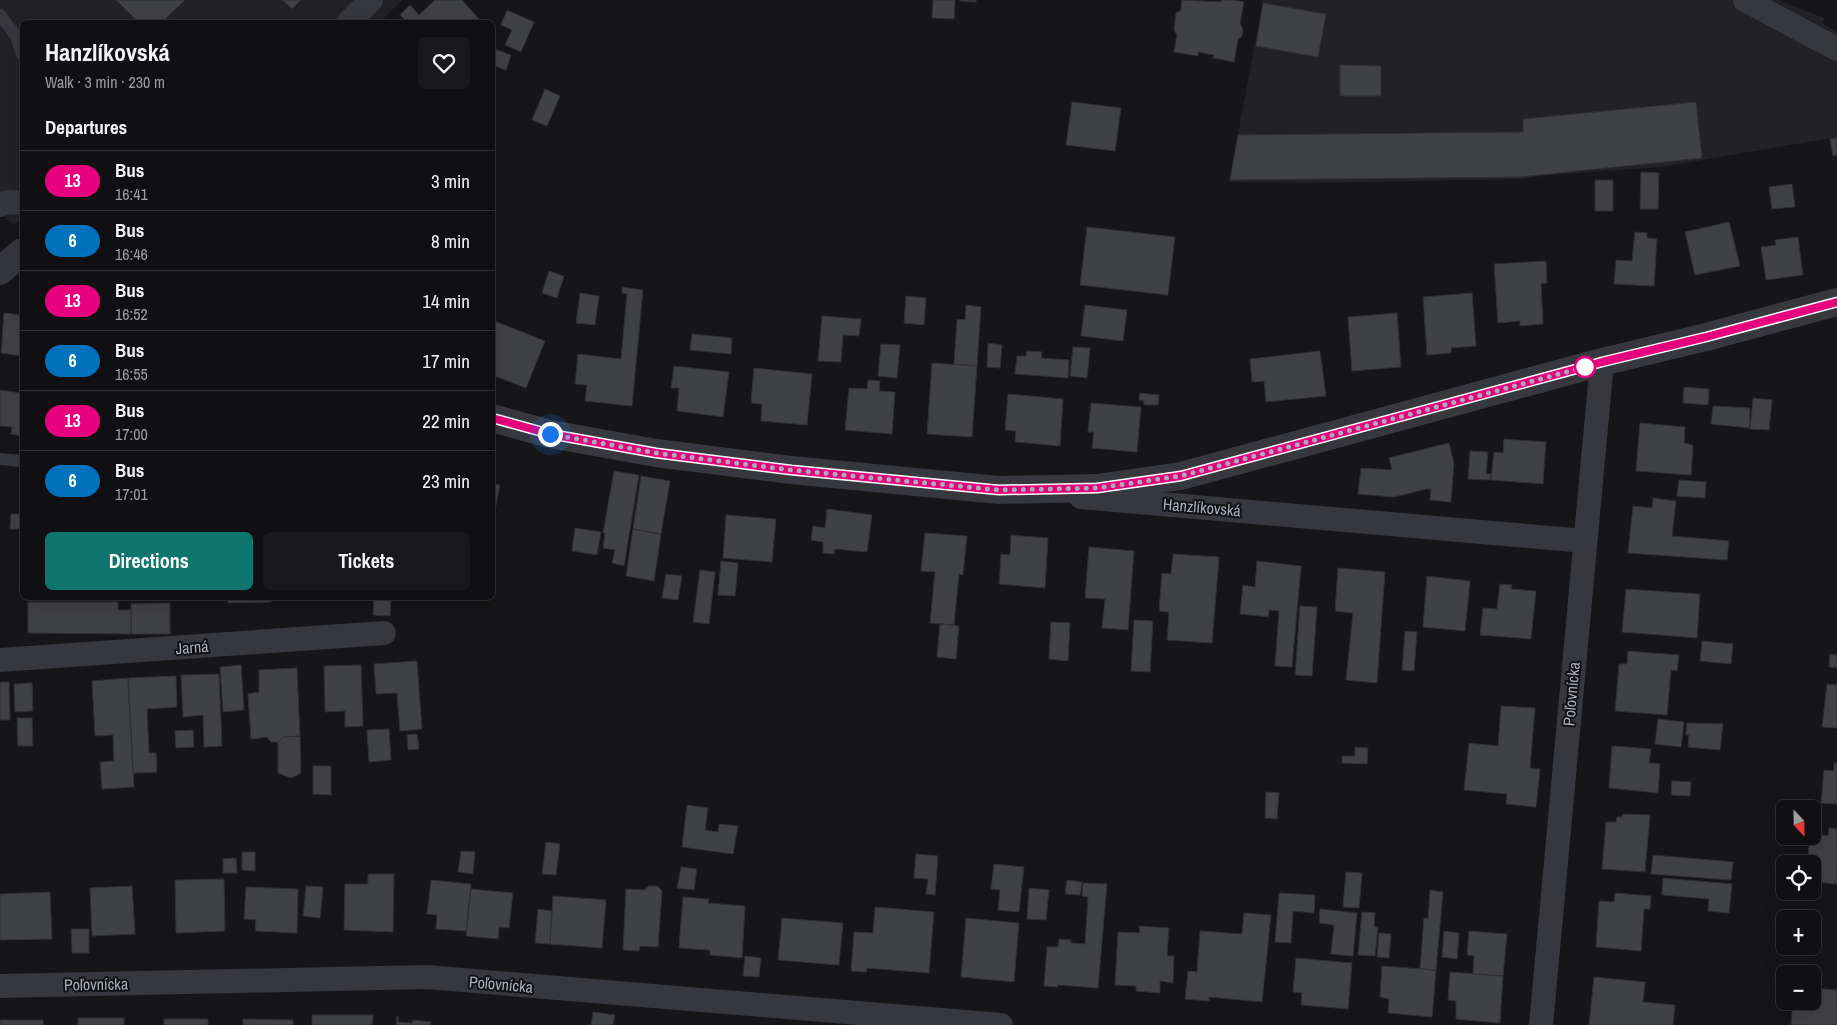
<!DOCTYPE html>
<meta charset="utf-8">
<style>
body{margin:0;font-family:"Archivo Narrow",sans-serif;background:#19191b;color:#f1f3f6;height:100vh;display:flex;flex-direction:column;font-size:19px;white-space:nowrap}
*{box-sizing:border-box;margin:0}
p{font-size:16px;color:#9c9d9f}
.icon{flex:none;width:28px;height:28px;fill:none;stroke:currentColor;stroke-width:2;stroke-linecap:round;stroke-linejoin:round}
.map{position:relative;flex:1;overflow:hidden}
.details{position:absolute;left:20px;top:20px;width:475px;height:580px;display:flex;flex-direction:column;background:#101012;border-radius:8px;box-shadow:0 5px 20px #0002,0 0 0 1px #303032}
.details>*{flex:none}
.badge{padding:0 10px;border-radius:16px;font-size:18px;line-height:32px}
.needle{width:32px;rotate:158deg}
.buttons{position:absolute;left:1776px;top:800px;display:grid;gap:10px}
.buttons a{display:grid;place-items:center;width:45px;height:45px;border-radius:8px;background:#101012;box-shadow:0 5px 20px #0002,0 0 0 1px #303032;font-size:25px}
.you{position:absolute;width:25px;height:25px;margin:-12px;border:4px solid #fff;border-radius:50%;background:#1a73e8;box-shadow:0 0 0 8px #1a73e833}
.map>.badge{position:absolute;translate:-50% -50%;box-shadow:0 0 0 2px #fff}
h2{padding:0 25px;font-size:19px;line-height:45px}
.round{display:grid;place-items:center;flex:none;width:52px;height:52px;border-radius:8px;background:#19191b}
.head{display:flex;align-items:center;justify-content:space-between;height:85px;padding:0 25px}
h1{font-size:24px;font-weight:700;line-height:38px}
.button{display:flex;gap:10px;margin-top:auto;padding:10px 25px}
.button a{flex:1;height:58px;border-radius:8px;background:#0f766e;color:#fff;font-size:20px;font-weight:700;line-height:58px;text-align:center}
.button a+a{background:#19191b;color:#f1f3f6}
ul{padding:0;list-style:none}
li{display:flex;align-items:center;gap:15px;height:60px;padding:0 25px;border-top:1px solid #303032}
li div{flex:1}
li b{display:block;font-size:19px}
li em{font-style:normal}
li .badge{min-width:55px;font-weight:700;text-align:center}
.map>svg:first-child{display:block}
.built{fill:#222225}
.building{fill:#404145;stroke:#303034}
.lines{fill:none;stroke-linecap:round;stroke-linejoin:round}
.service{stroke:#37383d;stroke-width:12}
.minor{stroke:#37383d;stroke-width:24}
.tertiary{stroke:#37383d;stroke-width:28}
.line-casing{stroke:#fff;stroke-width:11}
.line{stroke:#e6007e;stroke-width:8}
.walk{stroke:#a8adb8;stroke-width:5;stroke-dasharray:0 9}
.stop-dot{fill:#fff;stroke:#e6007e;stroke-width:2.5}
.labels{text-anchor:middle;stroke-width:4;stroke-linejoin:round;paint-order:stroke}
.street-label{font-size:16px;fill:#a8adb8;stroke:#111113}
</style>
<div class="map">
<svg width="1837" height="1025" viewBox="0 0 1837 1025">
<rect width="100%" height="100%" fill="#161618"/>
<!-- built -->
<path class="built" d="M 0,0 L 402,0 L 380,22 L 22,22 L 22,222 L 13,224 L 0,213 Z
M 1263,0 L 1779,0 L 1824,18 L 1822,23 L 1837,32 L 1837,137 L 1662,167 L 1549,175 L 1523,179 L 1315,183 L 1229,182 Z"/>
<!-- building -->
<path class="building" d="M 116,0 L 185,0 L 162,22 L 138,22 Z
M 282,0 L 301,0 L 292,9 Z
M 435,0 L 462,0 L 479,19 L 475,22 L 407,22 L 400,15 L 410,5 L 419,15 Z
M 933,0 L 955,0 L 954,19 L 932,18 Z
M 960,0 L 976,0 L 976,2 L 960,1 Z
M 1182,0 L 1221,2 L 1221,0 L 1233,0 L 1244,2 L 1240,24 L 1243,29 L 1242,36 L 1238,39 L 1234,62 L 1213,58 L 1214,55 L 1198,52 L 1198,56 L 1174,52 L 1177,35 L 1174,30 L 1176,13 L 1181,10 Z
M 1263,3 L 1326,14 L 1318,57 L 1256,46 Z
M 507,10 L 534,22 L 521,52 L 505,45 L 512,30 L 501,25 Z
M 492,48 L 511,55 L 506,70 L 492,65 Z
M 1340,65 L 1381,66 L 1381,96 L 1340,96 Z
M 545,89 L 560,96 L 547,126 L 532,120 Z
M 1072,102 L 1121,108 L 1115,151 L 1066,145 Z
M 1696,102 L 1702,158 L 1520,177 L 1230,180 L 1238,135 L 1523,132 L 1523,119 Z
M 1837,138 L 1837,155 L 1833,156 L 1830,139 Z
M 1641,172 L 1659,173 L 1658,209 L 1640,209 Z
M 1595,180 L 1613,180 L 1613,211 L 1595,211 Z
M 1792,184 L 1795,207 L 1772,209 L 1769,187 Z
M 1729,222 L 1740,266 L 1695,275 L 1685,232 Z
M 1087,227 L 1175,237 L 1168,295 L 1080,285 Z
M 1635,232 L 1647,233 L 1647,238 L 1657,239 L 1654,286 L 1614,284 L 1616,260 L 1632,261 Z
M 1798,237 L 1803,275 L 1766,280 L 1761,247 L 1776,245 L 1775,240 Z
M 1546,261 L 1547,283 L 1541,284 L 1543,324 L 1520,326 L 1520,321 L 1498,323 L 1494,264 Z
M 549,271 L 564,276 L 557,298 L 542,293 Z
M 622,287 L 643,290 L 632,406 L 585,401 L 587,385 L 575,384 L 578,354 L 621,359 L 627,294 L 622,293 Z
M 580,293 L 599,296 L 595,325 L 576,323 Z
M 1472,293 L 1476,346 L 1451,348 L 1451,353 L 1427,355 L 1423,297 Z
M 906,296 L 926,298 L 924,325 L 904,323 Z
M 966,305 L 981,307 L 977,366 L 954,364 L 957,319 L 965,320 Z
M 1085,305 L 1127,310 L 1123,341 L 1081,336 Z
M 4,313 L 22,315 L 22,356 L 1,353 Z
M 1397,313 L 1401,367 L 1352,371 L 1348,317 Z
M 822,316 L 861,319 L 859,336 L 843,335 L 841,362 L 818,361 Z
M 492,320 L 545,341 L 526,388 L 492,375 Z
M 692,334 L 732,338 L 731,354 L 690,350 Z
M 988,343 L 1002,345 L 1000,368 L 987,367 Z
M 881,344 L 900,345 L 897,378 L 878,376 Z
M 1073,347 L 1090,348 L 1087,378 L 1070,376 Z
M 1027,351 L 1042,352 L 1041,358 L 1069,360 L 1068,378 L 1015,374 L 1017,356 L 1026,356 Z
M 1320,351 L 1326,396 L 1266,402 L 1264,381 L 1252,382 L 1250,359 Z
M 932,363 L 977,366 L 972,437 L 927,434 Z
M 674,366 L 729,372 L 723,417 L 677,411 L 679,388 L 671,388 Z
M 754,368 L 812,374 L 807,425 L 761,421 L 762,404 L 751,403 Z
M 868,380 L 880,381 L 879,391 L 895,392 L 892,434 L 845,430 L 849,388 L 867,389 Z
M 1684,387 L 1709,389 L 1708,405 L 1683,403 Z
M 0,390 L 22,393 L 22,436 L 11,434 L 12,427 L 0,426 Z
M 1140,393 L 1159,395 L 1158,405 L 1144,405 L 1144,401 L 1139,400 Z
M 1008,394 L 1063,399 L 1060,446 L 1015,442 L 1016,431 L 1005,430 Z
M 1753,398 L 1772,400 L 1769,430 L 1750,429 Z
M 1091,403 L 1141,407 L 1137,452 L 1092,448 L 1094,432 L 1088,432 Z
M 1713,406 L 1750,408 L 1749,428 L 1711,424 Z
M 1640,423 L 1685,427 L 1684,443 L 1693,445 L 1691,475 L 1636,471 Z
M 1504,439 L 1546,442 L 1543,484 L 1491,480 L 1494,452 L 1503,453 Z
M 1449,443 L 1454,463 L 1451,502 L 1430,500 L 1431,489 L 1426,489 L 1394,497 L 1358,494 L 1361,468 L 1392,470 L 1389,458 Z
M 1470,451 L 1488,452 L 1486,474 L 1491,474 L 1490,480 L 1468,479 Z
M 614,471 L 639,475 L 624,566 L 612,563 L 615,550 L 603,548 L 605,533 L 603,533 Z
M 641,476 L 670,481 L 661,534 L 633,529 Z
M 1679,480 L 1706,482 L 1705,498 L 1677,496 Z
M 492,483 L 500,485 L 492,525 Z
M 1653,498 L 1676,501 L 1672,536 L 1729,541 L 1727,560 L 1628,553 L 1633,506 L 1652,508 Z
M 827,509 L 872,515 L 867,552 L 835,549 L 834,554 L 823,553 L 823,542 L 811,540 L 813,526 L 825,528 Z
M 11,514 L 22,514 L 22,529 L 10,529 Z
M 726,515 L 776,519 L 772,562 L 723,558 Z
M 575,528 L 601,532 L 597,555 L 572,551 Z
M 633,529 L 661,534 L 654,581 L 626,576 Z
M 925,533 L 967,536 L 963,575 L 959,574 L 954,625 L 930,623 L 935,572 L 921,571 Z
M 1011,535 L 1048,538 L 1045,588 L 999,584 L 1001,554 L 1010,555 Z
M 1089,547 L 1134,551 L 1128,630 L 1102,628 L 1105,599 L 1085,598 Z
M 1173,554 L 1219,557 L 1212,643 L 1167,640 L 1169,612 L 1159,611 L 1162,573 L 1171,574 Z
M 721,561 L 738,563 L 735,596 L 718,595 Z
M 1257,561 L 1301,566 L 1292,667 L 1275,666 L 1279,611 L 1269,610 L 1268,617 L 1240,614 L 1243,585 L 1255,587 Z
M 1338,568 L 1385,572 L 1377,683 L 1346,680 L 1353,613 L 1335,611 Z
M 700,570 L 715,572 L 709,624 L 693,622 Z
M 666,574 L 682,576 L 678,600 L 662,598 Z
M 1427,576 L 1470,581 L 1465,631 L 1423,627 Z
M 1500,584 L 1512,585 L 1511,589 L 1536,591 L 1531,639 L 1480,635 L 1483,608 L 1497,609 Z
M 1626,589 L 1700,594 L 1697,638 L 1622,632 Z
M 228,598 L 271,598 L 271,602 L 228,603 Z
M 374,598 L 391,598 L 390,616 L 373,615 Z
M 28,602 L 118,602 L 118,610 L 131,610 L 131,634 L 28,633 Z
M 170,603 L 170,634 L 131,634 L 131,604 Z
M 1300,606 L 1317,607 L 1312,676 L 1295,675 Z
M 1134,620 L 1153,621 L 1150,672 L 1131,671 Z
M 1051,622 L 1070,623 L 1068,661 L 1049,659 Z
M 940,624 L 959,626 L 956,659 L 937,657 Z
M 1405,631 L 1417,632 L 1414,671 L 1402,670 Z
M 1702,641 L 1733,644 L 1731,664 L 1700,661 Z
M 1628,651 L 1679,655 L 1677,671 L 1671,670 L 1667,715 L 1615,711 L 1619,664 L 1627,664 Z
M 1830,654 L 1837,655 L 1837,668 L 1829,667 Z
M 417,661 L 422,729 L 400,731 L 397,693 L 376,694 L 374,664 Z
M 241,665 L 244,710 L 223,712 L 220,667 Z
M 361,665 L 363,726 L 345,727 L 345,711 L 325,712 L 324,666 Z
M 297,668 L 300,736 L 284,737 L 278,742 L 271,742 L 267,737 L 251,739 L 248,694 L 259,692 L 259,670 Z
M 219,674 L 222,746 L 204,747 L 203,715 L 183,717 L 181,675 Z
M 176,676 L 177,707 L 147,709 L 149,753 L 156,753 L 157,772 L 133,773 L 128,678 Z
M 128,678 L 134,787 L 102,789 L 100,762 L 114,761 L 113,735 L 95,736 L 92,681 Z
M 0,682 L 9,682 L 10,720 L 0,720 Z
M 32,683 L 33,711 L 15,712 L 14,684 Z
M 1827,684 L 1837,685 L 1837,728 L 1822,727 Z
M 1501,706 L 1535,708 L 1530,768 L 1540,769 L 1536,807 L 1506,804 L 1507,794 L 1464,790 L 1469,743 L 1498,746 Z
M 17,718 L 32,718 L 33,746 L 18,746 Z
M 1658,719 L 1684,722 L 1681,747 L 1655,744 Z
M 1687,723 L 1723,724 L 1720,750 L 1688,747 L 1689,735 L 1686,735 Z
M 389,729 L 391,760 L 369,762 L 367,730 Z
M 193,730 L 194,747 L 176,748 L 175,731 Z
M 417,734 L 419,749 L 408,750 L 407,735 Z
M 300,736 L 301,773 L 291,778 L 278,773 L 278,742 L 284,737 Z
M 1612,746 L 1651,749 L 1649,763 L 1660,764 L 1658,793 L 1609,788 Z
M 1355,747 L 1368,748 L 1367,764 L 1342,763 L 1342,756 L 1355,756 Z
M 1834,763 L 1837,763 L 1837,804 L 1821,803 L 1824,770 L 1834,771 Z
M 313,766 L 331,766 L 331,795 L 313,794 Z
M 1672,781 L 1691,782 L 1690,796 L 1671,795 Z
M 1266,792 L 1279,793 L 1277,819 L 1265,818 Z
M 687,805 L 708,808 L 705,830 L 718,832 L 719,824 L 738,826 L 733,854 L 682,847 Z
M 1623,814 L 1650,815 L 1645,872 L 1602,869 L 1606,822 L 1616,822 L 1617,817 L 1622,817 Z
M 1829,828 L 1837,829 L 1837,884 L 1812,882 L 1812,864 L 1807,864 L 1810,836 L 1812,836 L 1812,834 L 1828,836 Z
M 546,842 L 560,844 L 556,875 L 542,874 Z
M 461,851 L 475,852 L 473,874 L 458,872 Z
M 242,852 L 255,852 L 255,871 L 242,870 Z
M 916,854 L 938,856 L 935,895 L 926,894 L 928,879 L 914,878 Z
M 1653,855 L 1733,862 L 1731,880 L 1651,874 Z
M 236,858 L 237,873 L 223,873 L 223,859 Z
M 994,864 L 1024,867 L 1019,912 L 998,910 L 1000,890 L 991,889 Z
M 681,867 L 697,869 L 694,890 L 677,888 Z
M 1346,872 L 1362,873 L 1359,908 L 1343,907 Z
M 368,874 L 394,874 L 393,932 L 344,930 L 345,884 L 368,884 Z
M 1663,878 L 1732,884 L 1729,913 L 1708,911 L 1709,899 L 1662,895 Z
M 224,879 L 225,931 L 176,933 L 175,880 Z
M 431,880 L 471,884 L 466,931 L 436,929 L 437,915 L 427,914 Z
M 1067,880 L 1082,882 L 1080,895 L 1065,894 Z
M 1083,883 L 1107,884 L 1098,988 L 1058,985 L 1057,987 L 1044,986 L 1047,947 L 1058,947 L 1059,939 L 1071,940 L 1071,943 L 1085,944 L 1088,897 L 1082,896 Z
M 132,886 L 135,934 L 92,936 L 90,888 Z
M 306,886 L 323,887 L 320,918 L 303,916 Z
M 649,886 L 657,886 L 662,891 L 658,947 L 640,946 L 639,951 L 623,950 L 626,889 L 644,890 Z
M 246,887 L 298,889 L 297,933 L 255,931 L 256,920 L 244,919 Z
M 1029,888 L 1049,890 L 1046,920 L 1027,919 Z
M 471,889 L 513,893 L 509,928 L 499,927 L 498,939 L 466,936 Z
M 1430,890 L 1443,892 L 1436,970 L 1420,969 L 1424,918 L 1428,919 Z
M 50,892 L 52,939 L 0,940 L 0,894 Z
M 1279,893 L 1315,895 L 1314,913 L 1293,911 L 1291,943 L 1275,942 Z
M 1615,893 L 1651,896 L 1650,909 L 1644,909 L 1641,951 L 1596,947 L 1599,901 L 1614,902 Z
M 553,896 L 606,900 L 602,948 L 550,944 Z
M 683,897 L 709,899 L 708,903 L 745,906 L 742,958 L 710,955 L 710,950 L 679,948 Z
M 875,907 L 934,912 L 929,973 L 867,968 L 866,972 L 851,971 L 854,932 L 873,933 Z
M 538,909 L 552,911 L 550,944 L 535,943 Z
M 1320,909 L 1357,913 L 1353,956 L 1331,954 L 1334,925 L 1319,923 Z
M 1362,912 L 1375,913 L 1374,927 L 1378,927 L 1375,956 L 1358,955 Z
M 1244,913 L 1271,915 L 1262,1002 L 1209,997 L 1209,1001 L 1185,999 L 1188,971 L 1197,972 L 1200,931 L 1242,934 Z
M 782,918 L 843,923 L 839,965 L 778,960 Z
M 966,918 L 1019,923 L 1014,982 L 961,977 Z
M 1139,926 L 1169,928 L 1167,956 L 1174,956 L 1173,983 L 1160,981 L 1160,993 L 1136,991 L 1136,986 L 1115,985 L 1118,932 L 1140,933 Z
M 71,929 L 89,929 L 89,953 L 72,953 Z
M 1444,931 L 1459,933 L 1457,959 L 1442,957 Z
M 1469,931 L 1507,934 L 1503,976 L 1473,974 L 1474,956 L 1467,955 Z
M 1379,933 L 1391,934 L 1389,958 L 1377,957 Z
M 745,956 L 761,958 L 759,977 L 743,976 Z
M 1296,958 L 1352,963 L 1348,1009 L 1301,1005 L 1302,993 L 1293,992 Z
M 1382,966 L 1436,970 L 1432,1017 L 1388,1013 L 1389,999 L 1380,997 Z
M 1450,972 L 1503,976 L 1500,1023 L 1456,1019 L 1456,1001 L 1448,1000 Z
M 1594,977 L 1645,982 L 1643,1002 L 1675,1005 L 1673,1025 L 1589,1025 Z
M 1812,988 L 1837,990 L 1837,1025 L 1791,1025 L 1793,1001 L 1812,1001 Z
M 593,1012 L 615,1015 L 613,1025 L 591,1025 Z
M 312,1015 L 373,1015 L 372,1025 L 312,1025 Z
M 397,1016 L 398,1016 L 398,1022 L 412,1023 L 413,1020 L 431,1022 L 430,1025 L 396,1025 Z
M 78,1018 L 124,1018 L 124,1025 L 78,1025 Z
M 164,1019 L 208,1019 L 208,1025 L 164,1025 Z
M 243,1019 L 293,1020 L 293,1025 L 243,1025 Z
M 0,1020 L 43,1020 L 43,1025 L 0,1025 Z"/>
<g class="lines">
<!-- service -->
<path class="service" d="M 0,15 L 16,36 L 22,55
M 0,459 L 22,461"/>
<!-- minor -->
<path class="minor" d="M 1745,0 L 1837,49
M 349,22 L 371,0
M 0,205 L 8,202 L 22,203
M 1081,497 L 1585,541
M 0,660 L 384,633
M 0,986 L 426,977 L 1001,1025
M 1541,1025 L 1602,362"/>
<!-- tertiary -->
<path class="tertiary" d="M 0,271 L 22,252
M 492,418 L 550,434 L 656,453 L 791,470 L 999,490 L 1097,488 L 1181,476 L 1602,362 L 1706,337 L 1837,302"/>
</g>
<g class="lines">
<defs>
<path id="line" d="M 492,418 L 550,434 L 656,453 L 791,470 L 999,490 L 1097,488 L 1181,476 L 1602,362 L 1706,337 L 1837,302"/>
</defs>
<!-- line casing -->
<use href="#line" class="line-casing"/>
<!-- line -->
<use href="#line" class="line"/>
<!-- walk -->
<path class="walk" d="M 550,434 L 656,453 L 791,470 L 999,490 L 1097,488 L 1181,476 L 1585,367"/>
</g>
<!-- markers -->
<circle class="stop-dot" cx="1585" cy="367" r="10"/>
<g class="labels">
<!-- street labels -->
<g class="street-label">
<text transform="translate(1202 507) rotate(5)" y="6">Hanzlíkovská</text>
<text transform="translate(192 647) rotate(-4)" y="6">Jarná</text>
<text transform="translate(1571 694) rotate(-85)" y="6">Poľovnícka</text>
<text transform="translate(96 984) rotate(-1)" y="6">Poľovnícka</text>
<text transform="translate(501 984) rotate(5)" y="6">Poľovnícka</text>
</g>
</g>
</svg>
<div class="buttons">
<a><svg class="needle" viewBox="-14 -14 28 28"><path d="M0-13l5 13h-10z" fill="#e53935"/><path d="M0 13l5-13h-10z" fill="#9c9d9f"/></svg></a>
<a><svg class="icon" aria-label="locate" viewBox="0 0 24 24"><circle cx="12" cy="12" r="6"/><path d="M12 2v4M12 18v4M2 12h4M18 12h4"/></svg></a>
<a>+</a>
<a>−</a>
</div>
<div class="you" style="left:550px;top:434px"></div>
<section class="details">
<div class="head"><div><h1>Hanzlíkovská</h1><p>Walk · 3 min · 230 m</p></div><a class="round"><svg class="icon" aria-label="heart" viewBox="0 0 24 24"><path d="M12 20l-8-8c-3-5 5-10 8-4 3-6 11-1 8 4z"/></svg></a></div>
<h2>Departures</h2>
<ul>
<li><span class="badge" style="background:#e6007e;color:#fff">13</span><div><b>Bus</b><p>16:41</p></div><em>3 min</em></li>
<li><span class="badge" style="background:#0072bc;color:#fff">6</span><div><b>Bus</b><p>16:46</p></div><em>8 min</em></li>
<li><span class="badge" style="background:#e6007e;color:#fff">13</span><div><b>Bus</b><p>16:52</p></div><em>14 min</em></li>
<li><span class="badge" style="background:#0072bc;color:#fff">6</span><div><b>Bus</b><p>16:55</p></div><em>17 min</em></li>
<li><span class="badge" style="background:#e6007e;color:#fff">13</span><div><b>Bus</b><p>17:00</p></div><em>22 min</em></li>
<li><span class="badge" style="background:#0072bc;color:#fff">6</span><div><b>Bus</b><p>17:01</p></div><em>23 min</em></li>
</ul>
<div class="button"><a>Directions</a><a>Tickets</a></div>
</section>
</div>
